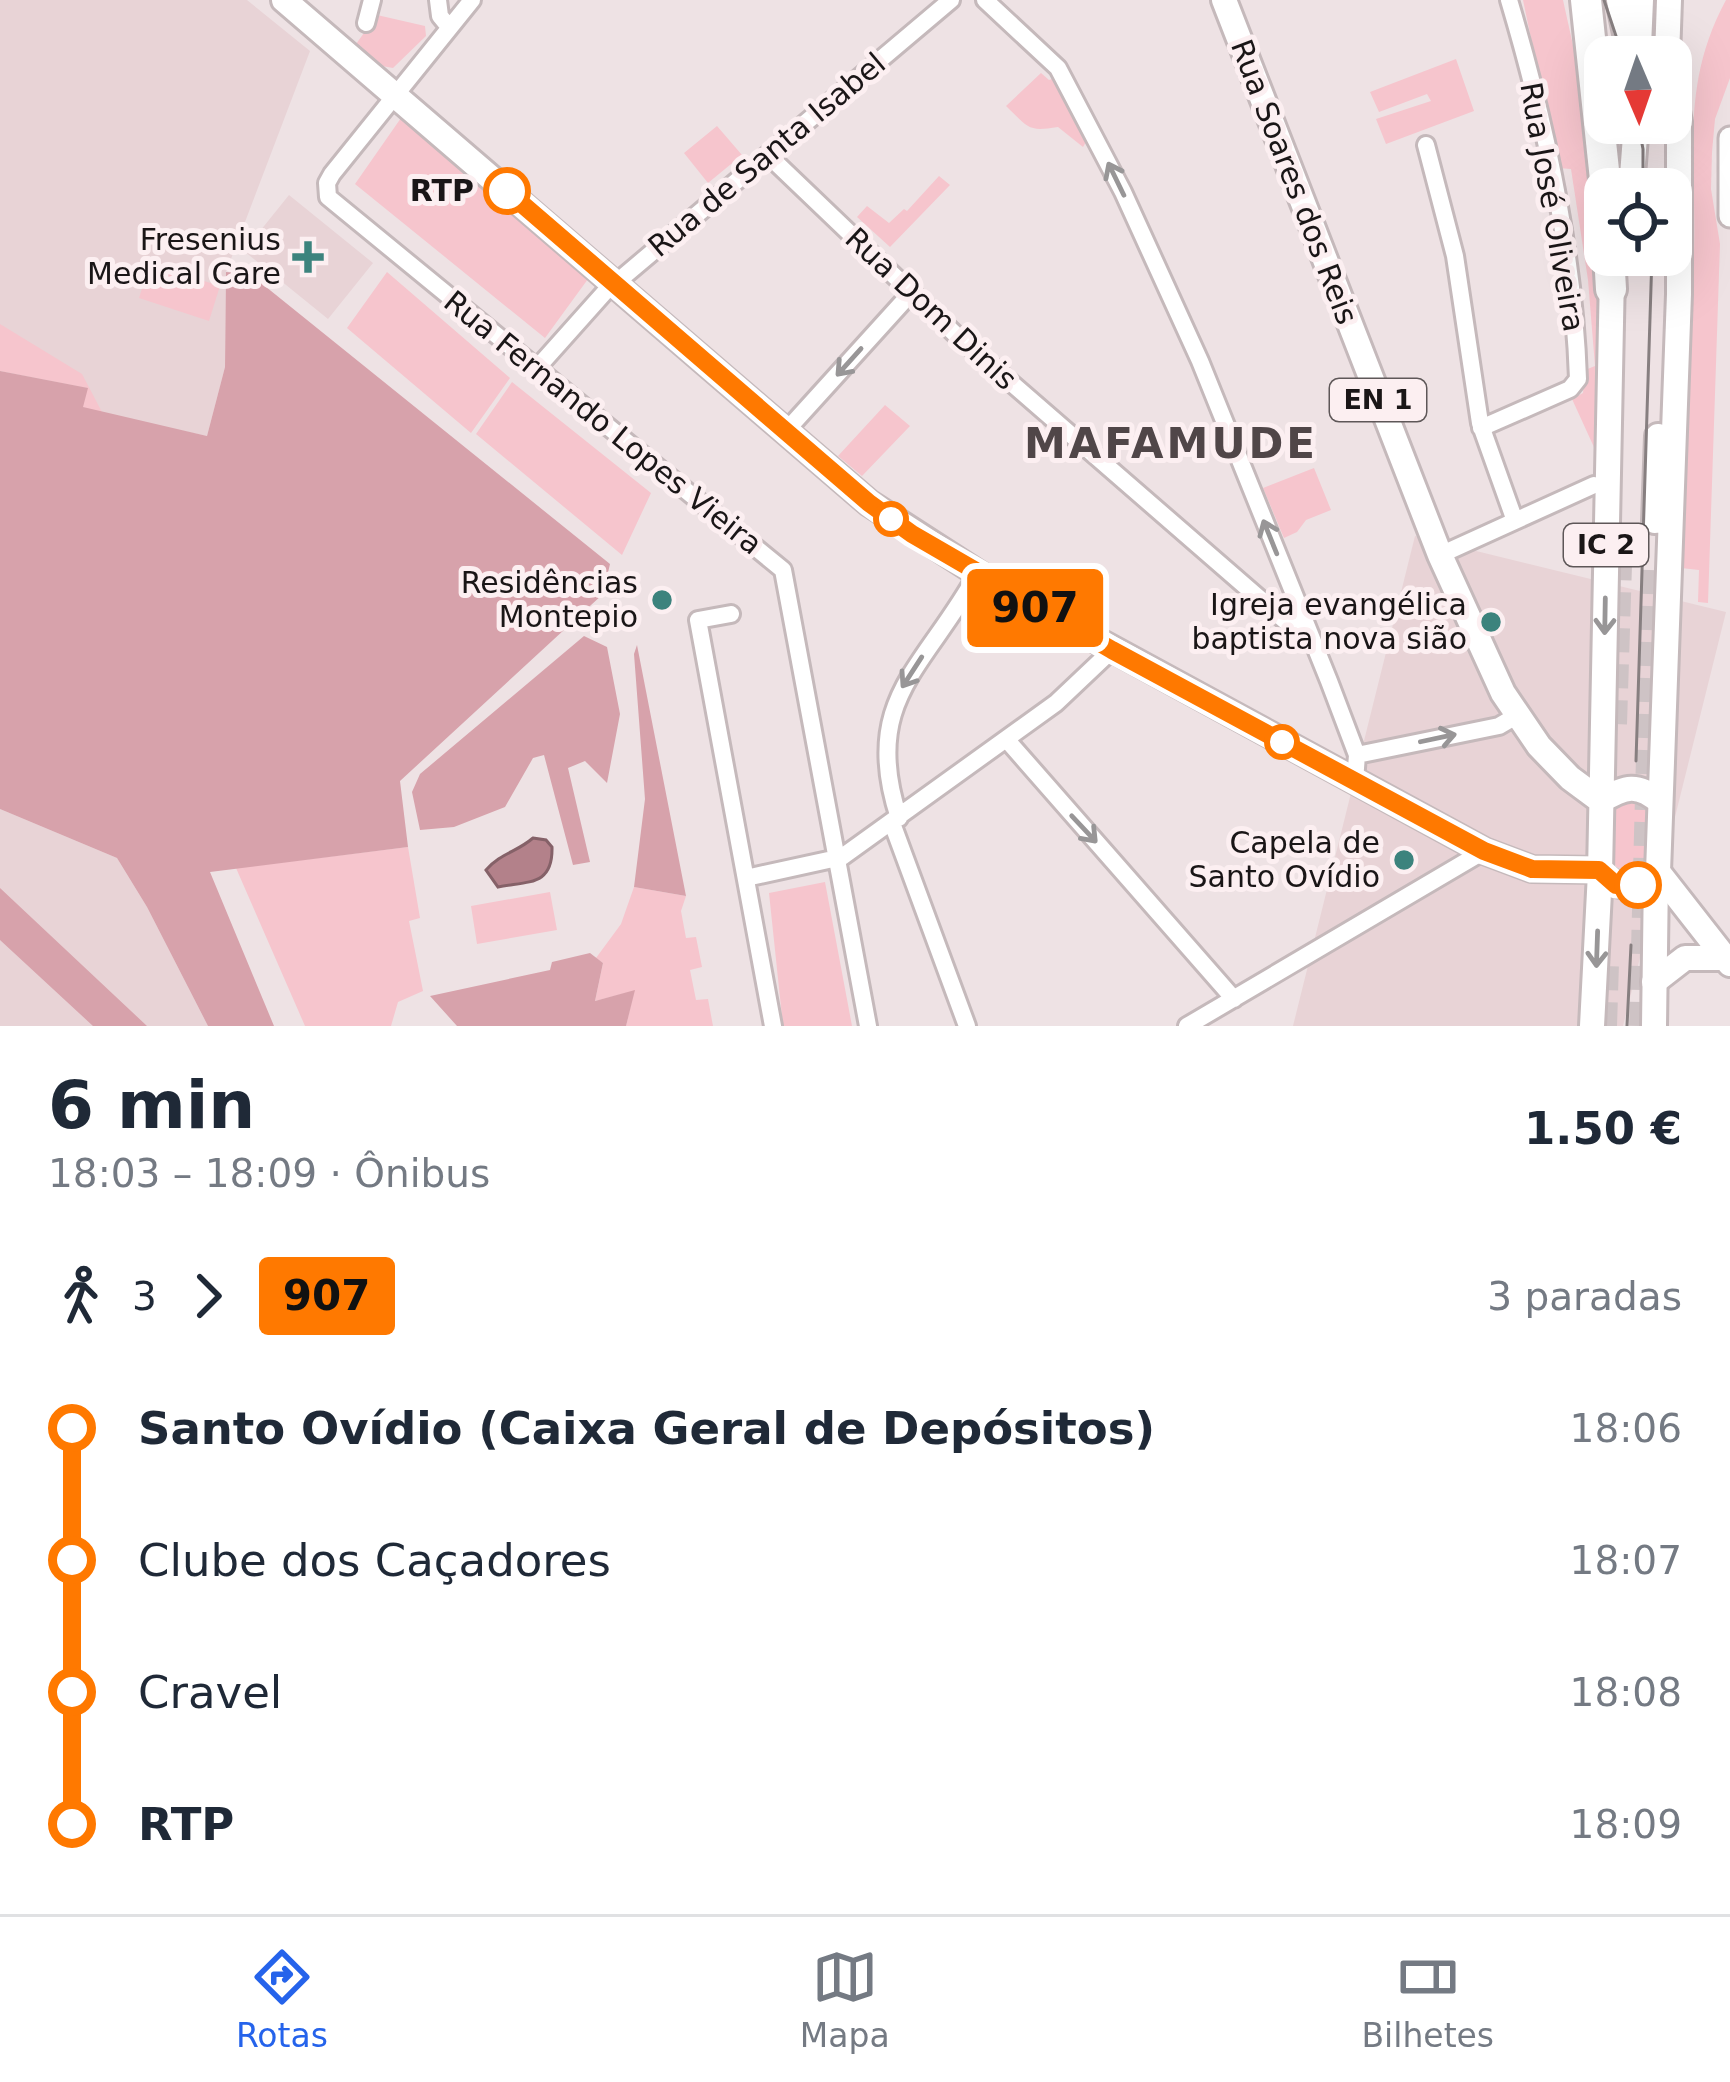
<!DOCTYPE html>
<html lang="pt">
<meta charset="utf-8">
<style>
body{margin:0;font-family:"DejaVu Sans",sans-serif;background:#f2f2f3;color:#1f2937;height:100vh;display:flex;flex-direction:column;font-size:45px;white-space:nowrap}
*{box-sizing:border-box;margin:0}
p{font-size:39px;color:#747a83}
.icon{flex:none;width:66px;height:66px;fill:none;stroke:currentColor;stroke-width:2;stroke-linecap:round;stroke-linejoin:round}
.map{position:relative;height:1026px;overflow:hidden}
.details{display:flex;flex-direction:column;background:#fff;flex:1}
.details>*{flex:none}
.badge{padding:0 24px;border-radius:9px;font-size:42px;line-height:78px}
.needle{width:78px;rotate:178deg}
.buttons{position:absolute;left:1584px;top:36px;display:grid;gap:24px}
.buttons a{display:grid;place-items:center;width:108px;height:108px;border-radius:24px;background:#fff;box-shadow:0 12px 48px #0002;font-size:60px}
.map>.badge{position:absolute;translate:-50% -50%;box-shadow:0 0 0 6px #fff}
.legs{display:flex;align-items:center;gap:18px;height:132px;padding:0 48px;font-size:39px}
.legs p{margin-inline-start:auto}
.head{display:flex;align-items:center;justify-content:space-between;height:204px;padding:0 48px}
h1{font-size:66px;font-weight:800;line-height:90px}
ul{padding:0 48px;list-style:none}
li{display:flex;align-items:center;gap:42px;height:132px;font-size:45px}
li i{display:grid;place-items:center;width:18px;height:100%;margin:0 15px;background:currentColor}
li i::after{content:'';width:30px;height:30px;margin:-15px;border:9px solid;border-radius:50%;background:#fff}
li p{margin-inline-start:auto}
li:first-child i{background:linear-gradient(#0000 50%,currentColor 0)}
li:last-child i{background:linear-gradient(currentColor 50%,#0000 0)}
.menu{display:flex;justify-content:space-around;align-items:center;height:168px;border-top:3px solid #e0e1e3;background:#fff;font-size:33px;color:#747a83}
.menu a{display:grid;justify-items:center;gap:6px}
.menu .selected{color:#2563eb}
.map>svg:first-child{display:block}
.built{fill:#e8d3d6}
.green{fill:#f6c5cd}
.forest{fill:#d7a2ab}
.water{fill:#b3818a;stroke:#856168;stroke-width:3}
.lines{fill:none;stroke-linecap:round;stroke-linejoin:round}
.primary-tunnel{stroke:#cec3c5;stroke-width:24;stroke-dasharray:24 12;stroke-linecap:butt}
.minor-casing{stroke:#c5b9bb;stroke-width:22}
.tertiary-casing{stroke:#c5b9bb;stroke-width:27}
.secondary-casing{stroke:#c5b9bb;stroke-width:30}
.primary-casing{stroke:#c5b9bb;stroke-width:30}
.motorway-casing{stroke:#c5b9bb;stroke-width:36}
.minor{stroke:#fff;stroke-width:16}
.tertiary{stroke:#fff;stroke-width:21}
.secondary{stroke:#fff;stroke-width:24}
.primary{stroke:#fff;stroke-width:24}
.motorway{stroke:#fff;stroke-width:30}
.tram{stroke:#877f80;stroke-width:3}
.oneway{stroke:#989697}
.line-1-casing{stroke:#fff;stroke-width:27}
.line-1{stroke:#ff7900;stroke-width:18}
.stop-1-dot{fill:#fff;stroke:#ff7900;stroke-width:6}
.poi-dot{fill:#3c837d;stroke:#fceff1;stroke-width:4.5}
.labels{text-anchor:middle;stroke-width:10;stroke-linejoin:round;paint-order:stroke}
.shield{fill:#fceff1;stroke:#5e5758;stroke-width:3}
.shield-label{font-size:27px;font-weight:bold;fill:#1a1617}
.street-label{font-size:30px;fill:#1a1617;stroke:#fceff1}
.stop-label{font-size:30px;font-weight:bold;fill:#1a1617;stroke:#fceff1;text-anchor:end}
.poi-label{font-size:30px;fill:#1a1617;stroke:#fceff1;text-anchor:end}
.district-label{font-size:42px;font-weight:bold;letter-spacing:3px;fill:#504648;stroke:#fceff1}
</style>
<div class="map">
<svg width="1730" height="1026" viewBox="0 0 1730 1026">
<rect width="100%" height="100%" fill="#eee2e4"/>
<!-- built -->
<path class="built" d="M 0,0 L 247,0 L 310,51 L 226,272 L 225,367 L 207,436 L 103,414 L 87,389 L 0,371 Z
M 289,195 L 373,263 L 328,319 L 244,251 Z
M 1415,536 L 1726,612 L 1623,1026 L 1293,1026 Z
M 0,809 L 117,858 L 147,907 L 208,1026 L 0,1026 Z"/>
<!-- green -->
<path class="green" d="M 1523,0 L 1563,0 L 1582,86 L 1601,257 L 1598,456 L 1572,399 L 1583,393 L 1585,370 L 1595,366 L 1588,280 L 1571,169 L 1558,168 Z
M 1726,0 L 1730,0 L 1730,78 L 1715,119 L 1712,152 L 1711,189 L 1720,244 L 1708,603 L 1698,602 L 1699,570 L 1681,568 C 1685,463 1690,358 1694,253 C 1697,160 1679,87 1726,0 Z
M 377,15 L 425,26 L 426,36 L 393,68 L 382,66 L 356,44 Z
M 1456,59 L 1474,111 L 1386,144 L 1376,119 L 1431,101 L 1427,94 L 1379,112 L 1370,92 Z
M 1041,73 L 1049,80 L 1052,79 L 1086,142 L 1083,147 L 1058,127 C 1027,132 1029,128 1006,106 Z
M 401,118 L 588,279 L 545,338 L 355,184 Z
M 717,126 L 742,155 L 708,183 L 684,153 Z
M 939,176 L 950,185 L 890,247 L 857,217 L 867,206 L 889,223 L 904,209 L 907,211 Z
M 150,264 L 220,286 L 209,321 L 139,298 Z
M 387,272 L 510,378 L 471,433 L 347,328 Z
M 0,324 L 82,374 L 103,414 L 82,407 L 87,388 L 0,371 Z
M 512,382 L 651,493 L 622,555 L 476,434 Z
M 885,405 L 910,426 L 862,476 L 838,456 Z
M 1314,468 L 1331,510 L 1306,520 L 1297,532 L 1284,538 L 1263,488 Z
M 1632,796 L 1648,807 L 1648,859 L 1635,871 L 1617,867 C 1602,846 1606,804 1632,796 Z
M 408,847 L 420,918 L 409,921 L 423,991 L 398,1002 L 391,1026 L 305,1026 L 236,868 Z
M 825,882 L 852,1026 L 783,1026 L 769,893 Z
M 634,887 L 686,896 L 681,911 L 686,938 L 696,937 L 702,967 L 690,970 L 696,1000 L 708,999 L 713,1026 L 626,1026 L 634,991 L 595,1001 L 603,963 L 596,958 L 621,924 Z
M 550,892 L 557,930 L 477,944 L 471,906 Z"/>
<!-- forest -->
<path class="forest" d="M 226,272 L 250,274 L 610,564 L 603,594 L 400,781 L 408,847 L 210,872 L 274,1026 L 208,1026 L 147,907 L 117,858 L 0,809 L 0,371 L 88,388 L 83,407 L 207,436 L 225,367 Z
M 584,636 L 607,647 L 620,714 L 607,783 L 585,761 L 568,768 L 590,862 L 573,865 L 544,755 L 533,758 L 505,807 L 454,827 L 420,830 L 412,792 L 420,774 Z
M 637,645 L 686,896 L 634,887 L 645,799 L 634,654 Z
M 0,888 L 147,1026 L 93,1026 L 0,940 Z
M 590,953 L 603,963 L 595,1001 L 635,990 L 626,1026 L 457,1026 L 430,996 L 550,970 L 552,962 Z"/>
<!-- water -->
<path class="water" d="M 533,838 L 546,840 L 552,847 C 553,886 529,881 498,887 L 486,870 C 501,853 517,852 533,838 Z"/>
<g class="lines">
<!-- primary-tunnel -->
<path class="primary-tunnel" d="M 1615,724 L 1620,565
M 1605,1026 L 1607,963
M 1641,1026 L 1653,566"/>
<defs>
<path id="minor" d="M 438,0 L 440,16 L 449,27
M 472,0 L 332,174 L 327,183 L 328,197 L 783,570 L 868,1026
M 985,0 L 1058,68 L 1123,192 L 1200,361 L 1329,681 L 1357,755 L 1355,781
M 366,23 L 372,0
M 1426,145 L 1455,256 L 1480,423 L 1515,521
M 770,157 L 955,334 L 1313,645
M 538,367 L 604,293 L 951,0
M 1481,428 L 1570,389 L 1578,379 C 1574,252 1545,121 1509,0
M 786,431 L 911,293
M 1440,555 L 1594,485
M 731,614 L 698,620 L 773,1026
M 1007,740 L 1234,999
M 1357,755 L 1499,726 L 1516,716
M 899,818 C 860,700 926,667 977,574
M 892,823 L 967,1026
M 746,878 L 842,857 L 1056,703 L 1112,650
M 1187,1026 L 1484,851"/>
<path id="tertiary" d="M 1730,138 L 1730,216"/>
<path id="secondary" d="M 284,0 L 869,503 L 999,587 L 1484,851 L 1532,869 L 1599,870
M 1658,872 L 1730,964
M 1654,982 L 1685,958 L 1725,958"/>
<path id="primary" d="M 1224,0 L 1440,555 L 1503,693 L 1539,746 L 1570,778 L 1601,801
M 1639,46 L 1641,0
M 1667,57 L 1669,0
M 1631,189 L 1636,123
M 1655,521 L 1658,436
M 1601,801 C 1625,786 1638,783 1660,802
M 1600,873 C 1617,891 1641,889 1658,872 L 1679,294 L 1679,122 L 1671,79
M 1592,1026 L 1600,873 L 1612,273
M 1654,1026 L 1656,874"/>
<path id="motorway" d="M 1586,0 L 1606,189
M 1622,0 L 1634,57
M 1609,255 L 1611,289"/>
</defs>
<!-- minor casing -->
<use href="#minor" class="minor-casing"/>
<!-- tertiary casing -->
<use href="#tertiary" class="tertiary-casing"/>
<!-- secondary casing -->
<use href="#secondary" class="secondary-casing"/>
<!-- primary casing -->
<use href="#primary" class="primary-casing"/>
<!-- motorway casing -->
<use href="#motorway" class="motorway-casing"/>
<!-- minor -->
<use href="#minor" class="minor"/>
<!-- tertiary -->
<use href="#tertiary" class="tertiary"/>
<!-- secondary -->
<use href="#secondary" class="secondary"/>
<!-- primary -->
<use href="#primary" class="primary"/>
<!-- motorway -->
<use href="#motorway" class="motorway"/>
<!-- tram -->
<path class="tram" d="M 1604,0 L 1623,57
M 1638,123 L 1643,149 L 1643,189
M 1636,761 L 1652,255
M 1627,1026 L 1631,945"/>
</g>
<!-- one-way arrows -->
<defs><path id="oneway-shaft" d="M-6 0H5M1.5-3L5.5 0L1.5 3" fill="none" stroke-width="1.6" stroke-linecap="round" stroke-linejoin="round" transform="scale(3)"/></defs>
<g class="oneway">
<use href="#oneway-shaft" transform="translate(1116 179) rotate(-116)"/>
<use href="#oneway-shaft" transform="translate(849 362) rotate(132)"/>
<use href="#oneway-shaft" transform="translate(1270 537) rotate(-112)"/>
<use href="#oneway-shaft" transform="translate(1605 616) rotate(91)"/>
<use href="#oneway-shaft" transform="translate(912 672) rotate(123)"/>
<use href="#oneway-shaft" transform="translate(1438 738) rotate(-12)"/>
<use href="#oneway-shaft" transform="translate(1084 829) rotate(47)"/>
<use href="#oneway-shaft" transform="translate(1597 949) rotate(92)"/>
</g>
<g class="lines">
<defs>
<path id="line-1" d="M 507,191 L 869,503 L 912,534 L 1112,650 L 1484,851 L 1532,869 L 1599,870 L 1616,885 L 1638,885"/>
</defs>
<!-- line-1 casing -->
<use href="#line-1" class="line-1-casing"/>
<!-- line-1 -->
<use href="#line-1" class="line-1"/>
</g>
<!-- markers -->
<g class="stop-1-dot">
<circle cx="507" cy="191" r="21"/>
<circle cx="891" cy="519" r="15"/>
<circle cx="1282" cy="742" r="15"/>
<circle cx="1638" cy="885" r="21"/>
</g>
<g class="poi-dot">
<path d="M302 239h12v12h12v12h-12v12h-12v-12h-12v-12h12z"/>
<circle cx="662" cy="600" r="12"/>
<circle cx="1491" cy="622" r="12"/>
<circle cx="1404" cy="860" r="12"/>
</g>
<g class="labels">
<!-- shield labels -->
<g class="shield">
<rect x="1330" y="379" width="96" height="42" rx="9"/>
<rect x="1564" y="524" width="84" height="42" rx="9"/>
</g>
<g class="shield-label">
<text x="1378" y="409">EN 1</text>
<text x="1606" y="554">IC 2</text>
</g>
<!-- street labels -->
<g class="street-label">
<text transform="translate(767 155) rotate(-40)" y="10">Rua de Santa Isabel</text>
<text transform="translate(1294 182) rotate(69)" y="10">Rua Soares dos Reis</text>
<text transform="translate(1552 207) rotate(80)" y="10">Rua José Oliveira</text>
<text transform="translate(931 309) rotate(43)" y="10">Rua Dom Dinis</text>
<text transform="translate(603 423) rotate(39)" y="10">Rua Fernando Lopes Vieira</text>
</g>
<!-- stop labels -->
<g class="stop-label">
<text x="474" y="201">RTP</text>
</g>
<!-- poi labels -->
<g class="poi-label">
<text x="281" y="250">Fresenius<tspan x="281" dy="34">Medical Care</tspan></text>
<text x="638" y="593">Residências<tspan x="638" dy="34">Montepio</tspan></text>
<text x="1467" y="615">Igreja evangélica<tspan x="1467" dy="34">baptista nova sião</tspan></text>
<text x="1380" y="853">Capela de<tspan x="1380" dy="34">Santo Ovídio</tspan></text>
</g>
<!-- district labels -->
<g class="district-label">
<text x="1171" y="458">MAFAMUDE</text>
</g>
</g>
</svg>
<div class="buttons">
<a><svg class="needle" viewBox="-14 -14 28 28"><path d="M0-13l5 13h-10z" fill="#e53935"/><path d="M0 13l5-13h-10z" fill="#747a83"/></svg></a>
<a><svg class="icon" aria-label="locate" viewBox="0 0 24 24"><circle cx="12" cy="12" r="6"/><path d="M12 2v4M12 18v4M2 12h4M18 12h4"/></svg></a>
</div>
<b class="badge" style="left:1035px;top:608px;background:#ff7900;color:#111">907</b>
</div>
<section class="details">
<div class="head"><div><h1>6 min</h1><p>18:03 – 18:09 · Ônibus</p></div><b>1.50 €</b></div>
<div class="legs"><svg class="icon" aria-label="walk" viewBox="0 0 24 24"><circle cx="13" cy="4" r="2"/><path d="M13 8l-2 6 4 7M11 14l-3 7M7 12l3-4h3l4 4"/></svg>3<svg class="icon" aria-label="forward" viewBox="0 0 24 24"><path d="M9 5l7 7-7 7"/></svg><b class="badge" style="background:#ff7900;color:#111">907</b><p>3 paradas</p></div>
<ul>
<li><i style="color:#ff7900"></i><b>Santo Ovídio (Caixa Geral de Depósitos)</b><p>18:06</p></li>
<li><i style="color:#ff7900"></i><span>Clube dos Caçadores</span><p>18:07</p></li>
<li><i style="color:#ff7900"></i><span>Cravel</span><p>18:08</p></li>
<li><i style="color:#ff7900"></i><b>RTP</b><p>18:09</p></li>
</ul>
</section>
<nav class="menu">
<a class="selected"><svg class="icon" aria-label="directions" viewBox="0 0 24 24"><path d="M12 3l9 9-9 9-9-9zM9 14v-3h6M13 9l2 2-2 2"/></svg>Rotas</a>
<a><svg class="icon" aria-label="map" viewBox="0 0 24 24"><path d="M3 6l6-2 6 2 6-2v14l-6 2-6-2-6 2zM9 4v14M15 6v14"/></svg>Mapa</a>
<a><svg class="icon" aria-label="tickets" viewBox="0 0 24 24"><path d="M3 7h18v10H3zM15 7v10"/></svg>Bilhetes</a>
</nav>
